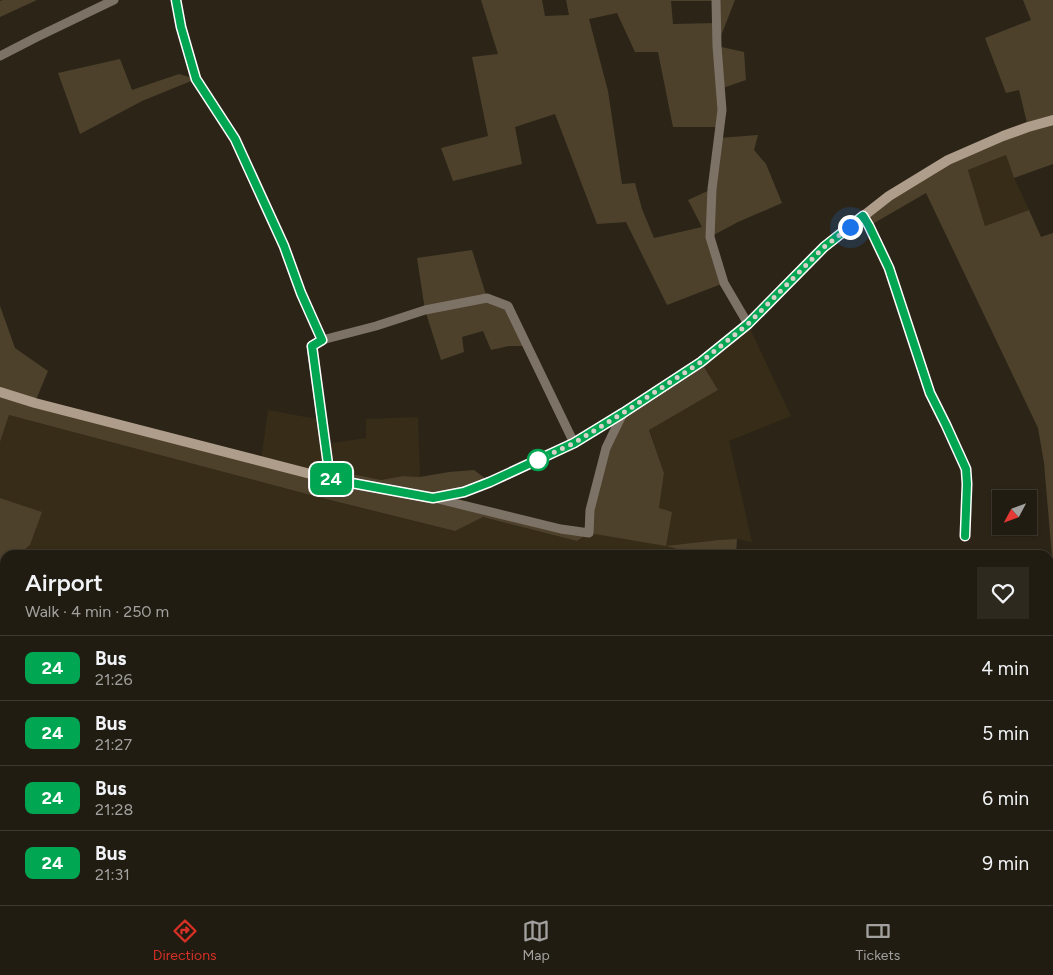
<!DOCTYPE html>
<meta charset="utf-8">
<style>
body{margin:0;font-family:Figtree,sans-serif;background:#2d291f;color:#f1f3f6;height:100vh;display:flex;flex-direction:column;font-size:19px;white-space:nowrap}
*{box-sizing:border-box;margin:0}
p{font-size:16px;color:#a2a19f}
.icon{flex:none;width:28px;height:28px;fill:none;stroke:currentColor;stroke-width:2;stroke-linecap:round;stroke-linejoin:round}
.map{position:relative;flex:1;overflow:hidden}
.drawer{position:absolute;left:0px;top:550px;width:1054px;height:355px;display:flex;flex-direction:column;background:#211c11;border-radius:15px 15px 0 0;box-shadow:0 1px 4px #0004,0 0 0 1px #3e3a31}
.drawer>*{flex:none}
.badge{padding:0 10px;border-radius:8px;font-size:18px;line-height:32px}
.needle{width:32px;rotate:229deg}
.tools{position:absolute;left:992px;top:490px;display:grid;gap:10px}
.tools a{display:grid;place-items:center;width:45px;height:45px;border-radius:0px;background:#211c11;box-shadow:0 1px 4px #0004,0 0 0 1px #3e3a31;font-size:25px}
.you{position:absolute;width:25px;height:25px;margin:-12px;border:4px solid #fff;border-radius:50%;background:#1a73e8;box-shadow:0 0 0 8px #1a73e833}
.map>.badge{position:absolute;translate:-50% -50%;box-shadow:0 0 0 2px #fff}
.round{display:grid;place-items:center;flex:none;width:52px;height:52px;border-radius:0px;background:#2d291f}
.head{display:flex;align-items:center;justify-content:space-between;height:85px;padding:0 25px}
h1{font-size:24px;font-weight:600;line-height:38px}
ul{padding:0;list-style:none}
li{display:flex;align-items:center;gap:15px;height:65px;padding:0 25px;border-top:1px solid #3e3a31}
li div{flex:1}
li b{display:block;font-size:19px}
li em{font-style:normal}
li .badge{min-width:55px;font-weight:700;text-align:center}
.tabs{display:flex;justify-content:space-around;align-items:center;height:70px;border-top:1px solid #3e3a31;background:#211c11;font-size:14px;color:#a2a19f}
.tabs a{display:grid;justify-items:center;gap:2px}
.tabs .selected{color:#d93025}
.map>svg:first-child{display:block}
.built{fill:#362c18}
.green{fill:#4d412c;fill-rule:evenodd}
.water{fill:#000d13;stroke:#40484a}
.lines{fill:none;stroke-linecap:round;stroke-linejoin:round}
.runway{stroke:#5f584c;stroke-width:71}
.street{stroke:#7d7266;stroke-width:9}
.secondary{stroke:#af9d8b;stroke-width:10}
.line-casing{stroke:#fff;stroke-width:11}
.line{stroke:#00a651;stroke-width:8}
.walk{stroke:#d6d1c9;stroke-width:5;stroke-dasharray:0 9}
.stop-dot{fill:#fff;stroke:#00a651;stroke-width:2.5}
</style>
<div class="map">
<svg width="1053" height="905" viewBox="0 0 1053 905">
<rect width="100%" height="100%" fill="#2c2517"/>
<!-- built -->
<path class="built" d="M 1006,155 L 1014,178 L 1029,210 L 985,226 L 968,170 Z
M 748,324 L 791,416 L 729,441 L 752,542 L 737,539 L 718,540 L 668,546 L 701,555 L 18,555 L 30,545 L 41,512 L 0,498 L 0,442 L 9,415 L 318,497 L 455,531 L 483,517 L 577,541 L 589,533 L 659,508 L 664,473 L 649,429 L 718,390 L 701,362 Z
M 268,410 L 322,420 L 326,444 L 366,438 L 366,419 L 418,417 L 420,477 L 403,476 L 381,480 L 330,469 L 330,479 L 261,461 Z
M 5,565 L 5,828 L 0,828 L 0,569 Z
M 1049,706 L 1053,707 L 1053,905 L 485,905 L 455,900 L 1049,900 Z"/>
<!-- green -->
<path class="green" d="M 3,0 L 37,0 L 0,17 L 0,1 Z
M 481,0 L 542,0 L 545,16 L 569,15 L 566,0 L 735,0 L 717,46 L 744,52 L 746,80 L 720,89 L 720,127 L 673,127 L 658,52 L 635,52 L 617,13 L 589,19 L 608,91 L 622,184 L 635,183 L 642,209 L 654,238 L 702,227 L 688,200 L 712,189 L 719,138 L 758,135 L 754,150 L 766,164 L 782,203 L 738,222 L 710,237 L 724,283 L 667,305 L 626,222 L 597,224 L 555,114 L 515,127 L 522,164 L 453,181 L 441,148 L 488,136 L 472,57 L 498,54 ZM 671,1 L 716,1 L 716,23 L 673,24 Z
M 1023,0 L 1053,0 L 1053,164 L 1014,178 L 1006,155 L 968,170 L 985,226 L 1029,210 L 1041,237 L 1053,233 L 1053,568 L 1044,463 L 1038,428 L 926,193 L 869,226 L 863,216 L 948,160 L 1028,127 L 1019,90 L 1006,93 L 985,38 L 1031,20 Z
M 120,59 L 132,90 L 179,74 L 196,79 L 142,101 L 80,134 L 58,73 Z
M 472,250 L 487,298 L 508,306 L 527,346 L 509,346 L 491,350 L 483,331 L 462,337 L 464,352 L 441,360 L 425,310 L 417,258 Z
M 0,306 L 15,348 L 48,371 L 35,402 L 330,479 L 329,469 L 381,480 L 403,476 L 420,477 L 449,472 L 474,470 L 490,482 L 435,497 L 589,533 L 606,448 L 623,413 L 701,362 L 718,390 L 649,430 L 664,473 L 659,508 L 672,512 L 666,546 L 718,540 L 737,539 L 736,555 L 701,555 L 666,546 L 589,533 L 577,541 L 483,517 L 455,531 L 318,497 L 9,415 L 0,442 Z
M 0,498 L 42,512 L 30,545 L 18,555 L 5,555 L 5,565 L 0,569 Z
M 1049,655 L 1053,656 L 1053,707 L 1049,706 Z
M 0,828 L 5,828 L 5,900 L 455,900 L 485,905 L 33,905 L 0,900 Z"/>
<!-- water -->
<path class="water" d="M 285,900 L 314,900 L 318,904 L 288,905 L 285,903 Z"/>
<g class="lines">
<!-- runway -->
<path class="runway" d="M 0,746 L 5,747
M 1049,869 L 1053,869"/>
<!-- street -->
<path class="street" d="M 176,0 L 181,27 L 196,79 L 235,139 L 284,246 L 301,293 L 322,340 L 311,346 L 330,479
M 716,0 L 717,46 L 722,110 L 712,189 L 710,237 L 724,283 L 748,324
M 0,56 L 37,37 L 114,0
M 863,216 L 869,226 L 889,268 L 930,393 L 946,425 L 966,469 L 967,484 L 965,535
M 322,340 L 376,326 L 425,310 L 487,298 L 508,306 L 574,443
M 434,498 L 561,529 L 589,533 L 590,510 L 606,448 L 623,413
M 0,888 L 5,888
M 94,900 L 130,905"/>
<!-- secondary -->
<path class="secondary" d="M 0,392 L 35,403 L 330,479 L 433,498 L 464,492 L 504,476 L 574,443 L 623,413 L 701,362 L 748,324 L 824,247 L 889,196 L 948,160 L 1003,136 L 1028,127 L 1053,120"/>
</g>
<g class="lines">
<defs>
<path id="line" d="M 176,0 L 181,27 L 196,79 L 235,139 L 284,246 L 301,293 L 322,340 L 312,346 L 330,479 L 433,498 L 464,492 L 490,482 L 574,443 L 623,413 L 701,362 L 748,324 L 824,247 L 863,216 L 869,226 L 889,268 L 930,393 L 946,425 L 966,469 L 967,484 L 965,536"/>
</defs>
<!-- line casing -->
<use href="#line" class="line-casing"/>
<!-- line -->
<use href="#line" class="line"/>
<!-- walk -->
<path class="walk" d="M 538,460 L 574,443 L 623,413 L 701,362 L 748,324 L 824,247 L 850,227"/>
</g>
<!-- markers -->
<circle class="stop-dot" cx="538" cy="460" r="10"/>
</svg>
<div class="tools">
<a><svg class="needle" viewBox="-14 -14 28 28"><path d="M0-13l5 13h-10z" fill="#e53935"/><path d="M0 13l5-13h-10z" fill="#a2a19f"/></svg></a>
</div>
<div class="you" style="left:850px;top:227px"></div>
<b class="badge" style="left:331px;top:479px;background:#00a651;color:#fff">24</b>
<section class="drawer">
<div class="head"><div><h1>Airport</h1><p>Walk · 4 min · 250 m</p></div><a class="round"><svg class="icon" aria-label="heart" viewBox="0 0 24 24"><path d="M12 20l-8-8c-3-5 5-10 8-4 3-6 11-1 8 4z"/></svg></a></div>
<ul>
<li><span class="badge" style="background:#00a651;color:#fff">24</span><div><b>Bus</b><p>21:26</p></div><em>4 min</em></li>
<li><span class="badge" style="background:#00a651;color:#fff">24</span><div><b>Bus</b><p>21:27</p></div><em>5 min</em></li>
<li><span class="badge" style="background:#00a651;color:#fff">24</span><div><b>Bus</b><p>21:28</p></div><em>6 min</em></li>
<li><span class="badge" style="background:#00a651;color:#fff">24</span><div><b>Bus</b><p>21:31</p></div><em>9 min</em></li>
</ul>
</section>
</div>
<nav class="tabs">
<a class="selected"><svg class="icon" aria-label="directions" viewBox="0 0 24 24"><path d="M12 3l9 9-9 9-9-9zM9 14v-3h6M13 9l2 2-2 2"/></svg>Directions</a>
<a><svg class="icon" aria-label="map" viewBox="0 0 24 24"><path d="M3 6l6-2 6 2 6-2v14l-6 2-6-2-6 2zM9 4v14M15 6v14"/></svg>Map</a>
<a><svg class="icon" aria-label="tickets" viewBox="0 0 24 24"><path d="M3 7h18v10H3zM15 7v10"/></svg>Tickets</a>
</nav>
